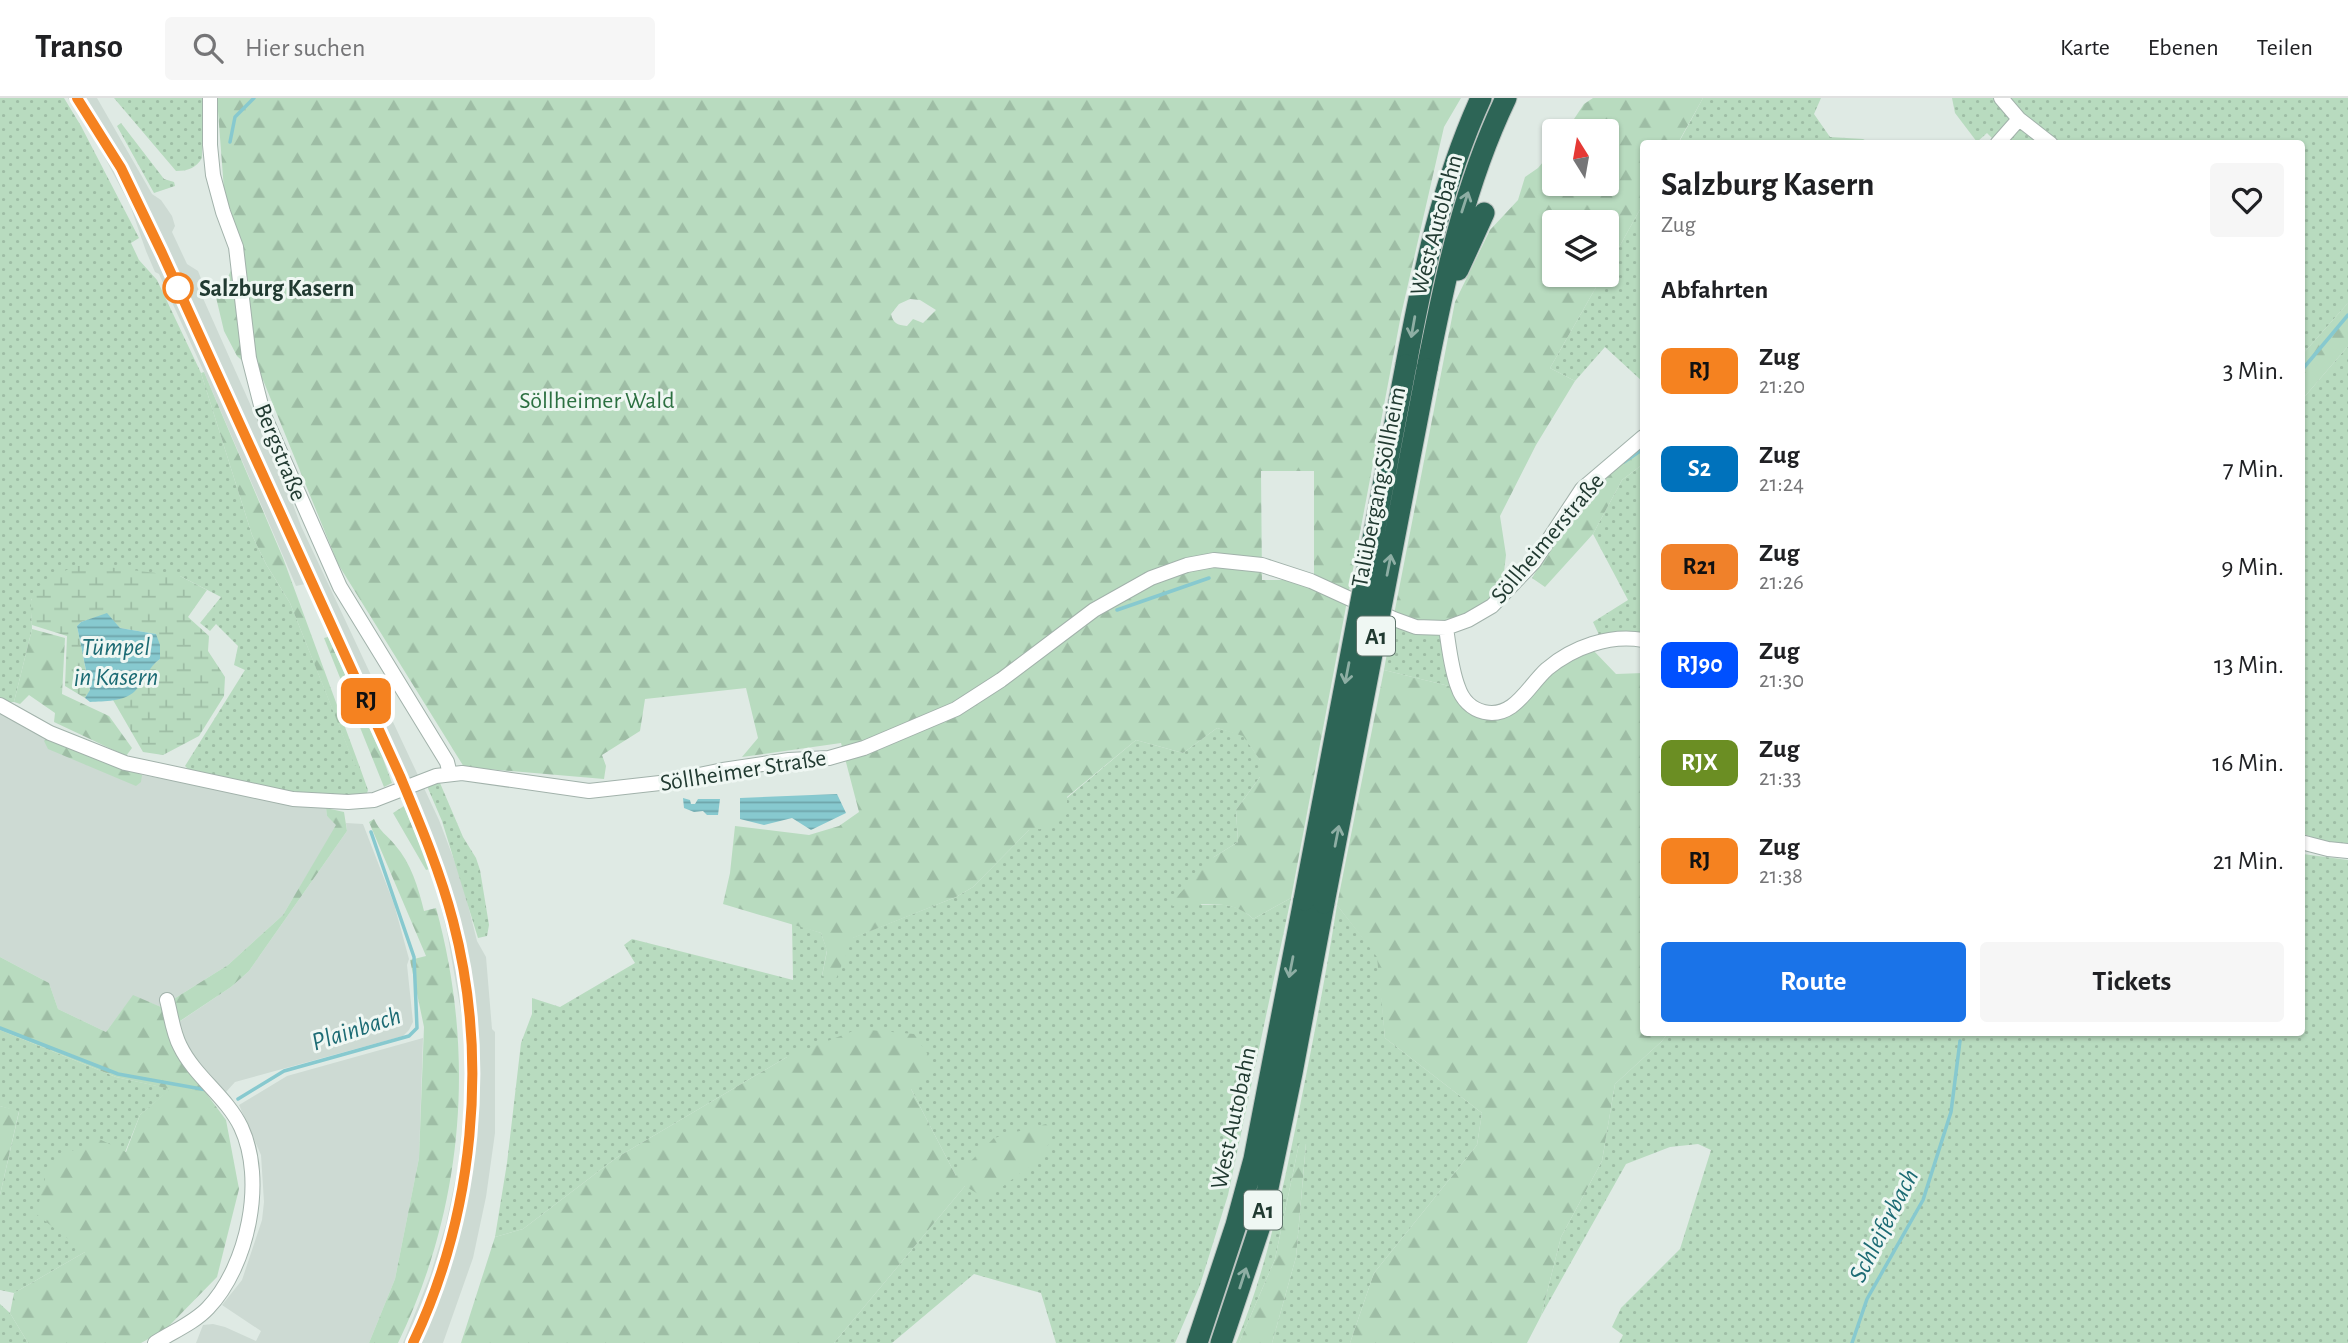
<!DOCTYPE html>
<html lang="de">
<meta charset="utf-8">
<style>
body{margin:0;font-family:"Alegreya Sans",sans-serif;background:#f6f6f6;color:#202124;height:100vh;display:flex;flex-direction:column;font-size:26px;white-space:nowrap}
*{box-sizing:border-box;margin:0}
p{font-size:23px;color:#757577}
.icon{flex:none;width:38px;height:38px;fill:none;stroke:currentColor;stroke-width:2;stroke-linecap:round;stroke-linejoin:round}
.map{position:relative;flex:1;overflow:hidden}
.drawer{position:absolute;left:1640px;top:42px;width:665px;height:896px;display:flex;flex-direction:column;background:#fff;border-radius:7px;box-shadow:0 2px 5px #0004}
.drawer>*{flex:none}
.badge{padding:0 14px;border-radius:10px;font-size:24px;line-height:46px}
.needle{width:46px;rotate:349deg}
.buttons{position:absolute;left:1542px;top:21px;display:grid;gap:14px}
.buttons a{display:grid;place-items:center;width:77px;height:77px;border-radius:7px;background:#fff;box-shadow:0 2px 5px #0004;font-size:35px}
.map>.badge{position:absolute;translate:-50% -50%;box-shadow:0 0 0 4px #fff}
h2{padding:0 21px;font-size:26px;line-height:63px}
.round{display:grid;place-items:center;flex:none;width:74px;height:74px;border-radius:7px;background:#f6f6f6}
.overview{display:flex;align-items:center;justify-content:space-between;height:119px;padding:0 21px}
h1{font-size:33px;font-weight:600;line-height:52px}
.primary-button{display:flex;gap:14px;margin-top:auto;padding:14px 21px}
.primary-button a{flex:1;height:80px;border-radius:7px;background:#1a73e8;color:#fff;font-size:28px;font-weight:600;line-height:80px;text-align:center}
.primary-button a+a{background:#f6f6f6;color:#202124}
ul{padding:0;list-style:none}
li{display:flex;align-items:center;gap:21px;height:98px;padding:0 21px}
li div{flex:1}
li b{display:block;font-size:26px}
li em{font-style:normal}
li .badge{min-width:77px;font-weight:700;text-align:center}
header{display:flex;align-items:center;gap:42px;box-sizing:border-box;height:98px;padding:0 35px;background:#fff;border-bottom:2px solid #e0e0e0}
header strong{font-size:33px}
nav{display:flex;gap:38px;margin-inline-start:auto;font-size:24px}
.search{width:490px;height:63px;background:#f6f6f6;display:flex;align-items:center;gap:18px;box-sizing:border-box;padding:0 24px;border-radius:7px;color:#757577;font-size:26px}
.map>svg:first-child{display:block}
.built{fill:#cddad3}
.green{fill:url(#green-dots)}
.forest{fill:url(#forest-firs);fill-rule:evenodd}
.wetland{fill:url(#wetland-marsh)}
.water{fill:url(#water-rules)}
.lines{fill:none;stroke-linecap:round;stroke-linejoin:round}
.stream{stroke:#87c9cf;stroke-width:3.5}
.minor-casing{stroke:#a2b2ab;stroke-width:16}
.highway-casing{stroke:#bcc4c1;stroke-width:23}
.minor{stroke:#fff;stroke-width:14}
.highway{stroke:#2d6556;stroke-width:21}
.rail{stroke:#5b766d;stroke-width:3.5;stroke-dasharray:14 7;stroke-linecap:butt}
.highway-bridge-casing{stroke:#bcc4c1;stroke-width:23;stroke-linecap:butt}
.highway-bridge{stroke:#2d6556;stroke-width:21}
.oneway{stroke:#8eaea4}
.line-casing{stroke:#fff;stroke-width:16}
.line{stroke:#f58220;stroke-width:10}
.stop-dot{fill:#fff;stroke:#f58220;stroke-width:3.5}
.labels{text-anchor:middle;stroke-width:6;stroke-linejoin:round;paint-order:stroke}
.shield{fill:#eff7f3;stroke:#5f736b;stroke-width:2}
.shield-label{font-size:23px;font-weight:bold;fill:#213a31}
.street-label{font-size:24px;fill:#213a31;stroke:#eff7f3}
.stop-label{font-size:24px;font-weight:bold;fill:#213a31;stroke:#eff7f3;text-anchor:start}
.park-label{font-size:24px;fill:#2c7041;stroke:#eff7f3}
.water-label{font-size:26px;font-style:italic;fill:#1c6b74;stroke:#eff7f3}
</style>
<header>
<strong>Transo</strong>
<div class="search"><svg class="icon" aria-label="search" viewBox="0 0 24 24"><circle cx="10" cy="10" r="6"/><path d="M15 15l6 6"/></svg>Hier suchen</div>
<nav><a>Karte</a><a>Ebenen</a><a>Teilen</a></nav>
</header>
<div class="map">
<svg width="2348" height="1245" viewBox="0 0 2348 1245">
<defs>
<pattern id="green-dots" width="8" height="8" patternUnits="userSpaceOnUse" patternTransform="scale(1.75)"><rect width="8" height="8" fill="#b8dbbf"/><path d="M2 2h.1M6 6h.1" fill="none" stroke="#9ebda5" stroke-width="1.8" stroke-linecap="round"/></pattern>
<pattern id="forest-firs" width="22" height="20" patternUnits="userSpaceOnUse" patternTransform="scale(1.75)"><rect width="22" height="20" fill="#b8dbbf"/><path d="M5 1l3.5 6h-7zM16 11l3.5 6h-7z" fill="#9ebda5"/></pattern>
<pattern id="wetland-marsh" width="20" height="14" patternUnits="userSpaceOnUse" patternTransform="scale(1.75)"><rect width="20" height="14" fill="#b8dbbf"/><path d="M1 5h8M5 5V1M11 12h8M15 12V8" fill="none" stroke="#9ebda5"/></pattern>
<pattern id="water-rules" width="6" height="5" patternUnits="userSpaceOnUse" patternTransform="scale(1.75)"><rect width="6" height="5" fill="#87c9cf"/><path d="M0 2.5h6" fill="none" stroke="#6ea4a9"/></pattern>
</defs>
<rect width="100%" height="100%" fill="#dfeae4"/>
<!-- built -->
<path class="built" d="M 68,0 L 97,0 L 152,96 L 161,102 L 172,118 L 175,128 L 172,134 L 187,166 L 198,173 L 204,188 L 202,198 L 283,380 L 301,428 L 439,722 L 462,783 L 477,843 L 486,859 L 492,931 L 495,934 L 495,1035 L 486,1099 L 473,1160 L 443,1245 L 403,1245 L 430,1178 L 446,1126 L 458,1069 L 464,1006 L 465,937 L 447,834 L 430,764 L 384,658 L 305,486 L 296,488 L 204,274 L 159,176 L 155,174 L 146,153 L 130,107 L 104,58 Z
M 0,613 L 95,659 L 142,677 L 326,710 L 327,718 L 337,727 L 283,817 L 228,867 L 161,909 L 133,898 L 106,934 L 58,911 L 49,885 L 0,859 Z
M 346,725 L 363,726 L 394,806 L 409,861 L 407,867 L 413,924 L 409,932 L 403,938 L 235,984 L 226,994 L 190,954 L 176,926 L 231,889 L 249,873 L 347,733 Z
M 423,940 L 419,1060 L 395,1181 L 369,1245 L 196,1245 L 203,1227 L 213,1226 L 225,1229 L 256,1243 L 261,1233 L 222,1207 L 242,1182 L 262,1122 L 264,1104 L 261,1057 L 239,1007 L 287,978 Z"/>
<!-- green -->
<path class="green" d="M 0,0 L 64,0 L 81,28 L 139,140 L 131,145 L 139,162 L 157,182 L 201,275 L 252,437 L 266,466 L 290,505 L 355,667 L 359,667 L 368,692 L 366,698 C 308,704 248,686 191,674 L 185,668 L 245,572 L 234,567 L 238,548 L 216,526 L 210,533 L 200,525 L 221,499 L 180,478 L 31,501 L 32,531 L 14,604 L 8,604 L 0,599 Z
M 114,0 L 203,0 L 202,60 C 196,70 188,73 176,73 Z
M 1703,0 L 1821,0 L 1814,16 L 1830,39 L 1863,41 L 1870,45 L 1678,46 Z
M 1952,0 L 2348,0 L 2348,205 L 2301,258 L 2301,46 L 1998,46 L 1987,35 L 1977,44 L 1955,15 Z
M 121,25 L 164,81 L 174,84 L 175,88 L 154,95 L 117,28 Z
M 1643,106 L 1643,284 L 1605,249 L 1575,283 L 1550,270 L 1603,177 L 1606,177 L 1607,171 Z
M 2348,248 L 2348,746 L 2325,744 L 2301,735 L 2301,303 Z
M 1643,366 L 1643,540 L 1600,539 L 1593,524 L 1628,502 L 1593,436 L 1622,382 Z
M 1392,527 L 1443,536 L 1453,589 L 1384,572 Z
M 1217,630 L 1243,637 L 1260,662 L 1260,679 L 1236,712 L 1238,744 L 1214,759 L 1201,807 C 1221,806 1238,805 1253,821 L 1291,800 L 1228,1097 L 1200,1187 L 1175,1245 L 1056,1245 L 1041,1195 L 974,1176 L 892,1245 L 834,1245 L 965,1088 L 956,1078 L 911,991 L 787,959 L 616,1060 L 523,1131 L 495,1139 L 507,1065 L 521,945 L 532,916 L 532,900 L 560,909 L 635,865 L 624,847 L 632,841 L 793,882 L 792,825 L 821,835 L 827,852 L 822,878 L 852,840 L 956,799 L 973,789 L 1029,732 L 1136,642 L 1183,655 Z
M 440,685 L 463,739 L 476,760 L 480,772 L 489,827 L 487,838 L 478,840 L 442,723 L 427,688 Z
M 2303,756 L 2348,762 L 2348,1245 L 1619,1245 L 1623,1237 L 1612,1229 L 1621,1210 L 1680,1151 L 1711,1052 L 1698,1046 L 1670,1049 L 1626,1066 L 1541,1218 L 1561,1139 L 1602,1063 L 1615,986 L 1662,943 L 1668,935 L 2301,934 L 2301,757 Z
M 1337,807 L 1378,859 L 1385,940 L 1482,1015 L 1477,1047 L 1374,1175 L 1350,1245 L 1272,1245 L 1296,1159 L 1306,1046 L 1299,1046 L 1275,1161 L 1239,1245 L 1236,1245 C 1266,1173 1282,1095 1298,1018 C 1312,948 1326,878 1337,807 Z
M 0,932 L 116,979 L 171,991 L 140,1017 L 85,1154 L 14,1195 L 0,1192 L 0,1097 L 19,1014 L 0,1008 Z
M 0,1206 L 10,1215 L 28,1245 L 0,1245 Z"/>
<!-- forest -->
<path class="forest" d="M 217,0 L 1461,0 L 1444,29 L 1401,217 L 1291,800 L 1253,821 C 1233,800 1200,807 1173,808 L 1170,806 L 1214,759 L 1238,744 L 1236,712 L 1260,679 L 1260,662 L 1243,638 L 1217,630 L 1183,655 L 1136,642 L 1067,699 L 1067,716 L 1052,730 L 1029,732 L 973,789 L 956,799 L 853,840 L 836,881 L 822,878 L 827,853 L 821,835 L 723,806 L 730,775 L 735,728 L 809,737 L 839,728 L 859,714 L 841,645 L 742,659 L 758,640 L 746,590 L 645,601 L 640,633 L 602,657 L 606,668 L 604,681 L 464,669 L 338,466 L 263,282 L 237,258 L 224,233 L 215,195 L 229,177 L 240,149 L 225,105 ZM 910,201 L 920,202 L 936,212 L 923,225 L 913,221 L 907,228 C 897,227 893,225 891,216 L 899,206 ZM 1261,373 L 1314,373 L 1314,482 L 1262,482 Z
M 1593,0 L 1703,0 L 1678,45 L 1643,46 L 1643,106 L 1607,171 L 1606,124 L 1554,124 L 1554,177 L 1603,177 L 1550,270 L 1575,283 L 1536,347 L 1500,418 L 1506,457 L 1502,491 L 1478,509 L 1455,522 L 1392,527 L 1455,204 L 1490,132 L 1518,102 L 1525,79 L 1538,70 L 1554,51 L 1554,86 L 1606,86 L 1606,33 L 1566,33 L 1584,6 Z
M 2348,205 L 2348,248 L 2301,303 L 2301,258 Z
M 204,274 L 283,460 L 359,667 L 355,668 L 290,505 L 266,466 L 252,437 L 201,275 Z
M 1643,350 L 1643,366 L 1622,382 L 1593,436 L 1545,489 L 1532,480 L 1578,404 L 1594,386 Z
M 32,531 L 65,540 L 62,596 L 109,618 L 132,650 L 126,658 L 54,624 L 55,615 L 29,597 L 20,606 L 14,604 Z
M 328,539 L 382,658 L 392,685 L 384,689 L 324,540 Z
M 1593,552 L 1616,576 L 1643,575 L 1643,934 L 1668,935 L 1662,943 L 1615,986 L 1602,1063 L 1561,1139 L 1541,1218 L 1527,1245 L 1350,1245 L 1374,1175 L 1477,1047 L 1482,1015 L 1385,940 L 1377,859 L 1337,807 L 1384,572 L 1453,589 L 1492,620 L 1549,574 Z
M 49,638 L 95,659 L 142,677 L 141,684 L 136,688 L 48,651 L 44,643 Z
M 404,708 L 430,771 L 426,772 L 393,715 Z
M 326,710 L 344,714 L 347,733 L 249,873 L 231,889 L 168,931 L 189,972 L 226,1022 L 239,1091 L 217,1179 L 165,1232 L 141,1245 L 28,1245 L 10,1215 L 14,1195 L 85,1154 L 36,1116 L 49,1065 L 97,1040 L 126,1054 L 140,1017 L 170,991 L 116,979 L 0,932 L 0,859 L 49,885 L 58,911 L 106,934 L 133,897 L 161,909 L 228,867 L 283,817 L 336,727 L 327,718 Z
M 374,721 C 380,734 387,737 395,747 C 411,765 418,789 424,813 L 436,810 C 476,955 464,1109 398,1245 L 369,1245 L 395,1181 L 419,1060 L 424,929 L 410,862 L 426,858 L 369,724 Z
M 858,931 L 914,936 L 938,972 L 911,991 L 956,1078 L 994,1040 L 1046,1026 L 1054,1035 L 1042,1059 L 986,1101 L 965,1088 L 834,1245 L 461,1245 L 495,1139 L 523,1131 L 616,1060 L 787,959 Z
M 0,1008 L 19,1013 L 0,1097 Z
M 1306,1045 L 1296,1159 L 1272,1245 L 1239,1245 L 1275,1161 L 1299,1046 Z"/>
<!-- wetland -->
<path class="wetland" d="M 76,468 L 99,468 L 180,478 L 207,492 L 188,519 L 209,538 L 208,553 L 225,579 L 224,598 L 199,638 L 163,657 L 143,654 L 113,602 C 145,595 138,577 160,561 L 156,536 L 120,530 L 107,516 L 81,524 L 77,528 L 90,593 L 85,600 L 65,588 L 67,538 L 32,527 C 32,520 30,511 31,503 C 34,484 60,475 76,468 Z"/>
<!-- water -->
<path class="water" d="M 107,515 L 120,530 L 156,536 L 160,547 L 160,561 C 148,569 145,583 135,593 C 124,604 104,603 90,604 L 85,600 L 90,592 L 77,528 L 81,524 Z
M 837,696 L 846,715 L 811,732 L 792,720 L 764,727 L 740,721 L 740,700 Z
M 683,700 L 690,702 L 691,706 L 695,706 L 698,701 L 720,701 L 718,717 L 707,717 L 703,713 L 694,714 L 684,710 Z"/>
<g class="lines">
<!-- stream -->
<path class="stream" d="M 230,44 L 235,19 L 254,0
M 2301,273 L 2348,217
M 1624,364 L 1643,351
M 1117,512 L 1209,480
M 0,930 L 118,976 L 207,992
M 1960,935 L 1960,934
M 238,1001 L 284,973 L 409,938 L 417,930 L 414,859 L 371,734
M 1852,1245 L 1867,1201 L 1923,1102 L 1951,1014 L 1960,943"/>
<defs>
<path id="minor" d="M 210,0 L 210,47 L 213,77 L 223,114 L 236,149 L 249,260 L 263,315 L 340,489 L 447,664 L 450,676
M 2001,0 L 2019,21 L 2051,46
M 1997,46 L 2019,21
M 1446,530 C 1449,549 1451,571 1458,589 C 1462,601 1471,611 1484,614 C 1514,621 1528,588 1547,571 C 1573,549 1610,536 1643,542
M 0,607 L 50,635 L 125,665 L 293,701 L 348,704 L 374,702 L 436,678 L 462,675 L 589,693 L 660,685 L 723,672 L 789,662 L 829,660 L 864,650 L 956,611 L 1001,582 L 1094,512 L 1151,480 L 1187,467 L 1214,462 L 1262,467 L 1311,483 L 1394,521 L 1416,529 L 1446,530 L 1468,522 L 1492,508 L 1534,464 L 1582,391 L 1643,339
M 2301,744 L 2328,751 L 2348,753
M 155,1245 C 172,1234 194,1225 208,1210 C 248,1168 266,1082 241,1029 C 226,998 195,979 180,948 C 173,935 171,917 167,902"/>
<path id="highway" d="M 1458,172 L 1484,115
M 1406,267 C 1423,175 1442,86 1481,0
M 1427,271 C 1446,176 1464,88 1506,0
M 1197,1245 L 1236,1127 L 1254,1061 L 1304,802
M 1221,1245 L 1260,1128 L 1292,975 L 1324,805"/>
</defs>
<!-- minor casing -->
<use href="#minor" class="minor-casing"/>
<!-- highway casing -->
<use href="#highway" class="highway-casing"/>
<!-- minor -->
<use href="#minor" class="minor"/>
<!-- highway -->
<use href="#highway" class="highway"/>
<!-- rail -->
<path class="rail" d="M 77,0 L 121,70 L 162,155 L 400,678 C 420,726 440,773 453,823 C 489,960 474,1117 413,1245"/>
<defs>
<path id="highway-bridge" d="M 1304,802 L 1406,267
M 1324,805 L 1427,271"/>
</defs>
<!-- highway-bridge casing -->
<use href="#highway-bridge" class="highway-bridge-casing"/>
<!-- highway-bridge -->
<use href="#highway-bridge" class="highway-bridge"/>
</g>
<!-- one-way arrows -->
<defs><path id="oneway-shaft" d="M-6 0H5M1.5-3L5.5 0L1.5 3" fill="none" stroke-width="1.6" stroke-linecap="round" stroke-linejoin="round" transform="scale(1.75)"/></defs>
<g class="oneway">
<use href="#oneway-shaft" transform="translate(1465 104) rotate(-72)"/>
<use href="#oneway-shaft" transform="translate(1413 229) rotate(100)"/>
<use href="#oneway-shaft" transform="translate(1389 467) rotate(-79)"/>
<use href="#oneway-shaft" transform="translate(1347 575) rotate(101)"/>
<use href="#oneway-shaft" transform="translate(1337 738) rotate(-79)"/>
<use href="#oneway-shaft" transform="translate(1291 869) rotate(101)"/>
<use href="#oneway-shaft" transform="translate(1243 1180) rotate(-72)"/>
</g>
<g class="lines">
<defs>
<path id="line" d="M 77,0 L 121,70 L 162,155 L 400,678 C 420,726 440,773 453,823 C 489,961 474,1117 413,1245"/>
</defs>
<!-- line casing -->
<use href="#line" class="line-casing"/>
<!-- line -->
<use href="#line" class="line"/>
</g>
<!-- markers -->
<circle class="stop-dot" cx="178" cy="190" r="14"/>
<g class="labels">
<!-- shield labels -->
<g class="shield">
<rect x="1357" y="518.5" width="38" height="39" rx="5"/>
<rect x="1244" y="1092.5" width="38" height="39" rx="5"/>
</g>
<g class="shield-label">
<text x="1376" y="546">A1</text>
<text x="1263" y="1120">A1</text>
</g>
<!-- street labels -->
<g class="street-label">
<text transform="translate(1436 127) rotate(-75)" y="8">West Autobahn</text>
<text transform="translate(281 354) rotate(68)" y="8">Bergstraße</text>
<text transform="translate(1378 389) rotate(-79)" y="8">Talübergang Söllheim</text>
<text transform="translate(1547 440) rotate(-50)" y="8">Söllheimerstraße</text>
<text transform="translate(743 672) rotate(-9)" y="8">Söllheimer Straße</text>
<text transform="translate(1233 1020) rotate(-78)" y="8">West Autobahn</text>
</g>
<!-- stop labels -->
<g class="stop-label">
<text x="199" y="198">Salzburg Kasern</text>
</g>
<!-- park labels -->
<g class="park-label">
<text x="597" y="310">Söllheimer Wald</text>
</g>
<!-- water labels -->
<g class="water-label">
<text x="116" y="557">Tümpel<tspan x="116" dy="30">in Kasern</tspan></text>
<text transform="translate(356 930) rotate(-18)" y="9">Plainbach</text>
<text transform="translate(1883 1127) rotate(-63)" y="9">Schleiferbach</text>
</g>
</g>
</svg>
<div class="buttons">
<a><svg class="needle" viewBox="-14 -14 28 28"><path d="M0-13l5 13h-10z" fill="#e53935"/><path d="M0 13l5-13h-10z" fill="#757577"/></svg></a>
<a><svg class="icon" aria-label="layers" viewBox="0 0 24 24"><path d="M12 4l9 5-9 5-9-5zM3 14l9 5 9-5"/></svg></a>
</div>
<b class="badge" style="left:366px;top:603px;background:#f58220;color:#111">RJ</b>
<section class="drawer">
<div class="overview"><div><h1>Salzburg Kasern</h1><p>Zug</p></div><a class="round"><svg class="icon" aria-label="heart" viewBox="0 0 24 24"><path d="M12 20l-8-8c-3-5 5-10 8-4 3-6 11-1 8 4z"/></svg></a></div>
<h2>Abfahrten</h2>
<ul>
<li><span class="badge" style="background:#f58220;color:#111">RJ</span><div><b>Zug</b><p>21:20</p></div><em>3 Min.</em></li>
<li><span class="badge" style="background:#0072bc;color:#fff">S2</span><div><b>Zug</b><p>21:24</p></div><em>7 Min.</em></li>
<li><span class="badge" style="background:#f0812a;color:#111">R21</span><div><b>Zug</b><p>21:26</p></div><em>9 Min.</em></li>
<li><span class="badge" style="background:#0050ff;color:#fff">RJ90</span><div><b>Zug</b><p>21:30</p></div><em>13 Min.</em></li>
<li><span class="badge" style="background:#6b8e23;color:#fff">RJX</span><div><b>Zug</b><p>21:33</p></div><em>16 Min.</em></li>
<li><span class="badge" style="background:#f58220;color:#111">RJ</span><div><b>Zug</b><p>21:38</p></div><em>21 Min.</em></li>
</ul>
<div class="primary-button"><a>Route</a><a>Tickets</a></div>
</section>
</div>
